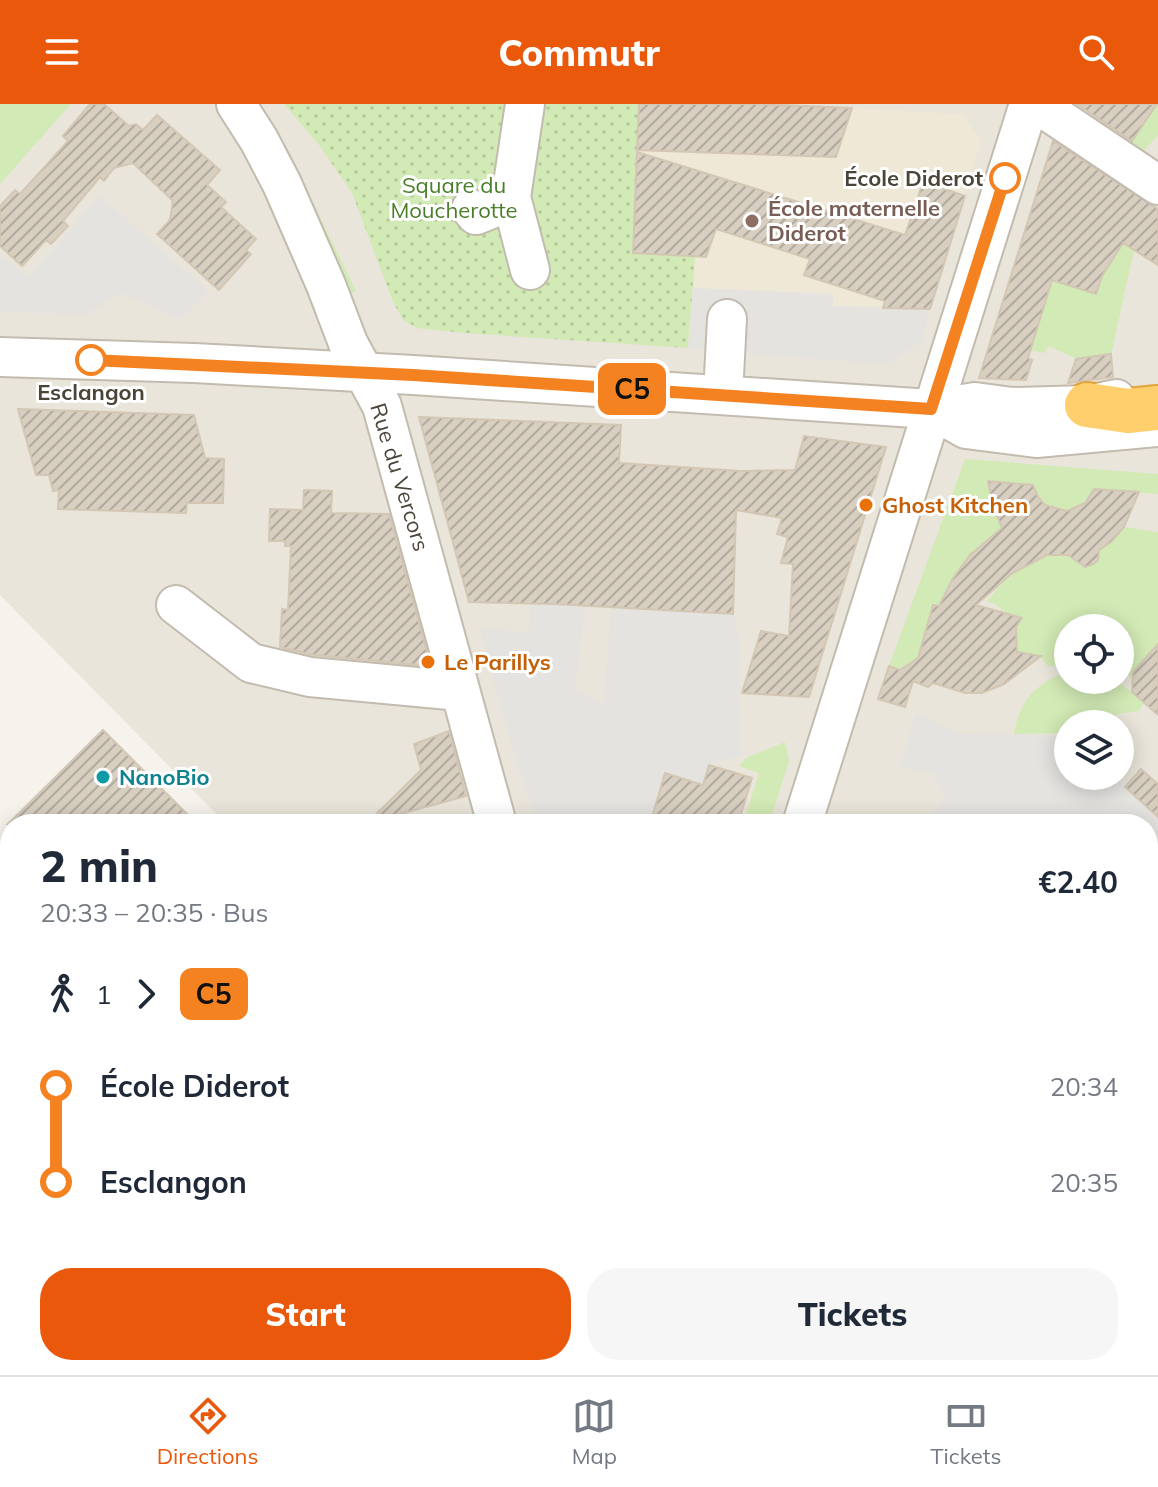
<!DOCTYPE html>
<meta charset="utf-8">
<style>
body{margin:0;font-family:Mulish,sans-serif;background:#f6f6f7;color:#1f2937;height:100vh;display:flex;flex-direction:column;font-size:30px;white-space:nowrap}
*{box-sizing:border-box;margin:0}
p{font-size:26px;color:#747a83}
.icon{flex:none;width:44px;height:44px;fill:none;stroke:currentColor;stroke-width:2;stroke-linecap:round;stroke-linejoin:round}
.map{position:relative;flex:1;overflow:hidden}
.drawer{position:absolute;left:0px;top:710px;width:1158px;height:562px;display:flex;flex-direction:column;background:#fff;border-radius:32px 32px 0 0;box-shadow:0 4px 20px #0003}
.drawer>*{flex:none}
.badge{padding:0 16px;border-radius:12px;font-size:28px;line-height:52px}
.controls{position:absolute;left:1054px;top:510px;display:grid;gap:16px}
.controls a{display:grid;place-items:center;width:80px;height:80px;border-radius:50%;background:#fff;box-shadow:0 4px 20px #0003;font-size:40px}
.map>.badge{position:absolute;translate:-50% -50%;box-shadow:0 0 0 4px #fff}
.legs{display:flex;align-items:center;gap:12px;height:88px;padding:0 40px;font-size:26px}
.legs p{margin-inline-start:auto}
.summary{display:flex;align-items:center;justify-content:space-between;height:136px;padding:0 40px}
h1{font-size:44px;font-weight:800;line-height:60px}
.cta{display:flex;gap:16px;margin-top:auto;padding:16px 40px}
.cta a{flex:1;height:92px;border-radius:32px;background:#ea580c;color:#fff;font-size:32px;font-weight:800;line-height:92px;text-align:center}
.cta a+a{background:#f6f6f7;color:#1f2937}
ul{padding:0 40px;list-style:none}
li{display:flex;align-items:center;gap:28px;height:96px;font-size:30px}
li i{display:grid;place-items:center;width:12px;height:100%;margin:0 10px;background:currentColor}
li i::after{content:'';width:20px;height:20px;margin:-10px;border:6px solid;border-radius:50%;background:#fff}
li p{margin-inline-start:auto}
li:first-child i{background:linear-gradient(#0000 50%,currentColor 0)}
li:last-child i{background:linear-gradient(currentColor 50%,#0000 0)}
header{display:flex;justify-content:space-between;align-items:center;height:104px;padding:0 40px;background:#ea580c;color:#fff;font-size:36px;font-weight:800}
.tab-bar{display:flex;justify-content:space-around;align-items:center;height:112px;border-top:2px solid #e0e1e3;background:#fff;font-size:22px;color:#747a83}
.tab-bar a{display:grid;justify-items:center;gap:4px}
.tab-bar .active{color:#ea580c}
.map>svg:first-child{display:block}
.residential{fill:#eae5da;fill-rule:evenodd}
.education{fill:#efe8d6}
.grass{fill:#d2eab5}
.park{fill:url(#park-dots)}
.parking{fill:#e5e3e0}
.building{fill:url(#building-hatch);stroke:#d3c7b4;stroke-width:2}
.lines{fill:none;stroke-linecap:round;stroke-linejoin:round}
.minor-casing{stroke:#c2bbae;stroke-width:42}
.highway-casing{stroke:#e0a43c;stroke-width:48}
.minor{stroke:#fff;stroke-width:38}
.highway{stroke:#ffcf6e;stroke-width:44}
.line-1-casing{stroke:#fff;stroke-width:18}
.line-1{stroke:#f58220;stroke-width:12}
.stop-1-dot{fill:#fff;stroke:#f58220;stroke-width:4}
.education-dot{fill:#8d6e63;stroke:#fff;stroke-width:3}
.food-dot{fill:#e8710a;stroke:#fff;stroke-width:3}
.culture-dot{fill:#0f9aa8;stroke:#fff;stroke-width:3}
.labels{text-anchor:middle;stroke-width:6;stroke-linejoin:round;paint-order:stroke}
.stop-label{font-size:22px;font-weight:bold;fill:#4b4439;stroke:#fff;text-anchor:end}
.park-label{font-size:22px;fill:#4a7f2a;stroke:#fff}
.education-label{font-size:22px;font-weight:bold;fill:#785e54;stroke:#fff;text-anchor:start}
.street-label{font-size:22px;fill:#4b4439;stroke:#fff}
.food-label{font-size:22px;font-weight:bold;fill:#c56008;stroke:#fff;text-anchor:start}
.culture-label{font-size:22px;font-weight:bold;fill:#0d838f;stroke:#fff;text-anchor:start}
</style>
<header><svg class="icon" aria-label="menu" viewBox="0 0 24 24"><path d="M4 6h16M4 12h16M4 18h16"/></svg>Commutr<svg class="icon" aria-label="search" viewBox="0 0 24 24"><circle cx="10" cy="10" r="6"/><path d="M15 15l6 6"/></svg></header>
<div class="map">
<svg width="1158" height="1271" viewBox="0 0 1158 1271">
<defs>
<pattern id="park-dots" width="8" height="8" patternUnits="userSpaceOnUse" patternTransform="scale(2)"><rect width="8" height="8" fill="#d2eab5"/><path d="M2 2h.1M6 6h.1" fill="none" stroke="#b6ca9c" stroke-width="1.8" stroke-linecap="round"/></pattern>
<pattern id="building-hatch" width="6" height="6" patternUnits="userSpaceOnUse" patternTransform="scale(2)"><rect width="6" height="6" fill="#d8cfc1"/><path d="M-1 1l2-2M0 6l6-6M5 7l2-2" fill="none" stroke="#b1aa9e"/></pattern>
</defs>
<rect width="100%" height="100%" fill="#f6f3ec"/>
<!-- residential -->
<path class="residential" d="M 0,0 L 1158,0 L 1158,859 L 1148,870 L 1148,720 L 226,720 L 0,491 ZM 1068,524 L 1120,524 L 1120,576 L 1068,576 ZM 1068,620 L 1120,620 L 1120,672 L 1068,672 Z"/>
<!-- education -->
<path class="education" d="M 551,0 L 760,0 L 962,10 L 981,37 L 930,205 L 833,202 L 833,190 L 693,184 L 694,153 L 547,143 Z"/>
<!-- grass -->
<path class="grass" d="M 0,0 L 71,0 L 0,80 Z
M 1158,0 L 1158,31 L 1140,51 L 1127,44 Z
M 278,40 L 300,72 L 356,187 L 338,195 Z
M 1158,108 L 1134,146 L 1111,251 L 1076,255 L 1049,242 L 1044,249 L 1030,246 L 1071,116 Z
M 965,355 L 1158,370 L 1158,390 L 1094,385 C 1076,414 1047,415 1033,381 L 988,377 L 992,399 L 1003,424 C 972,444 955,469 941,502 L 933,501 L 915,571 L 889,562 Z
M 1124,423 L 1158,428 L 1158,540 L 1133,568 L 1132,574 L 1120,565 L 1120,524 L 1068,524 L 1068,557 L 1049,563 L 1039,552 L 1016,548 L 1014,524 L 1019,518 L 1018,514 L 1012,511 L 1008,512 L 997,501 L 987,497 L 1003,478 L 1041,450 L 1073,451 L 1080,462 L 1094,460 L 1098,445 L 1111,438 Z
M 1067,568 L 1068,576 L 1116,576 L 1144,598 L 1139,607 L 1122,609 L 1093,620 L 1068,620 L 1068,629 L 1014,630 C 1020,596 1035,580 1067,568 Z
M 785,638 L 789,657 L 769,720 L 743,720 L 759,669 L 739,662 L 746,654 Z"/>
<!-- park -->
<path class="park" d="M 284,0 L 639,0 L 633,149 L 695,153 L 688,244 L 465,229 L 417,224 L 403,216 L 393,198 L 352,89 L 319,41 Z"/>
<!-- parking -->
<path class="parking" d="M 100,92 L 209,187 L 180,215 L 122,189 L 86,210 L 0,208 L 0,150 L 28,173 Z
M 693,184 L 833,190 L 833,202 L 930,205 L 921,238 L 888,260 L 725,248 L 688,244 Z
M 530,500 L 585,502 L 575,585 L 604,600 L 611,503 L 734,511 L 739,534 L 741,651 L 709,661 L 703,681 L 665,670 L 650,720 L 537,720 L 507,627 L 480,524 L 529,529 Z
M 915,609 L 960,630 L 1068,631 L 1068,672 L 1114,672 L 1158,713 L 1158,845 L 1148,856 L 1148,720 L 923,720 L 945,694 L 933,669 L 900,663 Z"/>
<!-- building -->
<path class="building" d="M 90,0 L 104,0 L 129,22 L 136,20 L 143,26 L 157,11 L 220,66 L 207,81 L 226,98 L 221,103 L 256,135 L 246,146 L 251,150 L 219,186 L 157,130 L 170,116 L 173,97 L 133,59 L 114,64 L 104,77 L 100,73 L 63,117 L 68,122 L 51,140 L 46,136 L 22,162 L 0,142 L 0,102 L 15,86 L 20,90 L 39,69 L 68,37 L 63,32 Z
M 639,0 L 757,0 L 852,4 L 836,53 L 637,46 Z
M 1077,0 L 1157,0 L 1132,37 Z
M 1053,37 L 1158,105 L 1158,161 L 1123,139 L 1102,172 L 1096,190 L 1052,176 L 1028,254 L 1032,256 L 1026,276 L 979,274 Z
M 637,48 L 905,131 L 923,78 L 965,92 L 930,205 L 883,204 L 885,197 L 804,171 L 810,155 L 716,125 L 706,153 L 633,149 Z
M 1111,250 L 1113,273 L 1068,279 L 1076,255 Z
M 18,305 L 194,311 L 205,354 L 224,355 L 223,399 L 187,399 L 186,409 L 58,405 L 59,386 L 53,387 L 49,371 L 36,371 Z
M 419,313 L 621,321 L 619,359 L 742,367 L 795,366 L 804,332 L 886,343 L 809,593 L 742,589 L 761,527 L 789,532 L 793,460 L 781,459 L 788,433 L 777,430 L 782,414 L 736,406 L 733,510 L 555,500 L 469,498 Z
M 988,377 L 1033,381 L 1038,393 L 1045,401 L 1067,407 L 1085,399 L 1094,385 L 1139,388 L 1124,423 L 1111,438 L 1099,446 L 1098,456 L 1094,460 L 1085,463 L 1068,451 L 1047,451 L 1011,470 L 976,501 L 1022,514 L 1016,523 L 1017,548 L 1041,552 L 1004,580 L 982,589 L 965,589 L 933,579 L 928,583 L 913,577 L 905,603 L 878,595 L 889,562 L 900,566 L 918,554 L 933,501 L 939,502 L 952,476 L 970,451 L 1002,424 L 992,399 Z
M 304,386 L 332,387 L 331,409 L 389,410 L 431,562 L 314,551 L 280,543 L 282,505 L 288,506 L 291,442 L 285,442 L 285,437 L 269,437 L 270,405 L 303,406 Z
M 1158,540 L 1158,611 L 1132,588 L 1133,568 Z
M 103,626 L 197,720 L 8,720 Z
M 449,627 L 466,692 L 367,719 L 421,666 L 414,640 Z
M 709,661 L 752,674 L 738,720 L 650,720 L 665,669 L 703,681 Z
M 1141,665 L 1158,680 L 1158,713 L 1125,683 Z"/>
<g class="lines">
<defs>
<path id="minor" d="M 236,0 L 259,36 L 282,80 L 326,181 L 348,239 L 382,302 L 497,720
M 1037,0 L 1158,81
M 511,93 L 530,166
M 471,105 L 476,111 L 501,101 L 511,93 L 525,0
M 0,253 L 194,259 L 413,271 L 931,305 L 975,298 L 1012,303 L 1087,301 L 1116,295
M 723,291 L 727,215
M 931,305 L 966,325 L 1036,334 L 1158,323
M 176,501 L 251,559 L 310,573 L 460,587
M 802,720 L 1029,0
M 0,762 L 10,773
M 0,988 L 10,979
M 939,1262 L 949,1271
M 548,1271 L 549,1262
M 654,1271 L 658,1262"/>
<path id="highway" d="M 1087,301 L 1128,307 L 1158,304
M 1148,935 L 1158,924
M 1148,1008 L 1158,997
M 1148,1103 L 1158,1092
M 748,1271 L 752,1262
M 836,1271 L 844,1262
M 898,1271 L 907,1262
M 1001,1271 L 1008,1262"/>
</defs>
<!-- minor casing -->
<use href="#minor" class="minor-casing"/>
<!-- highway casing -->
<use href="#highway" class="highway-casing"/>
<!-- minor -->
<use href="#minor" class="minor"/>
<!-- highway -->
<use href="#highway" class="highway"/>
</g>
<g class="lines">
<defs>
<path id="line-1" d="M 91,256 L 413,271 L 931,305 L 1005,74"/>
</defs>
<!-- line-1 casing -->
<use href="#line-1" class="line-1-casing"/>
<!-- line-1 -->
<use href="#line-1" class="line-1"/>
</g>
<!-- markers -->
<g class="stop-1-dot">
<circle cx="1005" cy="74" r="14"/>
<circle cx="91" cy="256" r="14"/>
</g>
<circle class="education-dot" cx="752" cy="117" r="8"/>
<g class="food-dot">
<circle cx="866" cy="401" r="8"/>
<circle cx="428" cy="558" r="8"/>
</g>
<circle class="culture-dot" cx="103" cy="673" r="8"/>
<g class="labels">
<!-- stop labels -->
<g class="stop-label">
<text x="983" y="82">École Diderot</text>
<text x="91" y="296" text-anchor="middle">Esclangon</text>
</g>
<!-- park labels -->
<g class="park-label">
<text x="454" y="89">Square du<tspan x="454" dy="25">Moucherotte</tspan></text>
</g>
<!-- education labels -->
<g class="education-label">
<text x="768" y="112">École maternelle<tspan x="768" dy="25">Diderot</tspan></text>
</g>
<!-- street labels -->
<g class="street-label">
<text transform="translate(400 373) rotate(73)" y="8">Rue du Vercors</text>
</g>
<!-- food labels -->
<g class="food-label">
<text x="882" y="409">Ghost Kitchen</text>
<text x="444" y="566">Le Parillys</text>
</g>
<!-- culture labels -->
<g class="culture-label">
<text x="119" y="681">NanoBio</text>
</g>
</g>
</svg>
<div class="controls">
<a><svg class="icon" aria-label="locate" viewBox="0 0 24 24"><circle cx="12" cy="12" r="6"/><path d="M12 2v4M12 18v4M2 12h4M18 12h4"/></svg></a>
<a><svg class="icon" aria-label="layers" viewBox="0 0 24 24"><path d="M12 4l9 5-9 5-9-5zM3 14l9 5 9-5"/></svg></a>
</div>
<b class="badge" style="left:632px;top:285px;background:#f58220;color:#111">C5</b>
<section class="drawer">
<div class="summary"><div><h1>2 min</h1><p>20:33 – 20:35 · Bus</p></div><b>€2.40</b></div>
<div class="legs"><svg class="icon" aria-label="walk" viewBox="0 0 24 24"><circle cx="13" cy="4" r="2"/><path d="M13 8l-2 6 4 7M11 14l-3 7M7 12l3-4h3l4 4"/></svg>1<svg class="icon" aria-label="forward" viewBox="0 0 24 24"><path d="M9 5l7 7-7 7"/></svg><b class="badge" style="background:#f58220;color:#111">C5</b></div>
<ul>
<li><i style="color:#f58220"></i><b>École Diderot</b><p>20:34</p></li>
<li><i style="color:#f58220"></i><b>Esclangon</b><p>20:35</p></li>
</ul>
<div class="cta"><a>Start</a><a>Tickets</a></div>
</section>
</div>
<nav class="tab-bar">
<a class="active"><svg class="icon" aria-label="directions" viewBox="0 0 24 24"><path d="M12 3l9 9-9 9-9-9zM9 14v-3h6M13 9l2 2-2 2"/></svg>Directions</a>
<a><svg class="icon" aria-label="map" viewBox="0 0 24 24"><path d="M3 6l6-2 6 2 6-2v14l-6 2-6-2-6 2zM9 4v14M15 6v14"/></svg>Map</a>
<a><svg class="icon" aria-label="tickets" viewBox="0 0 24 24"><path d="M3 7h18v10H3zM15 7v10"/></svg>Tickets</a>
</nav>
